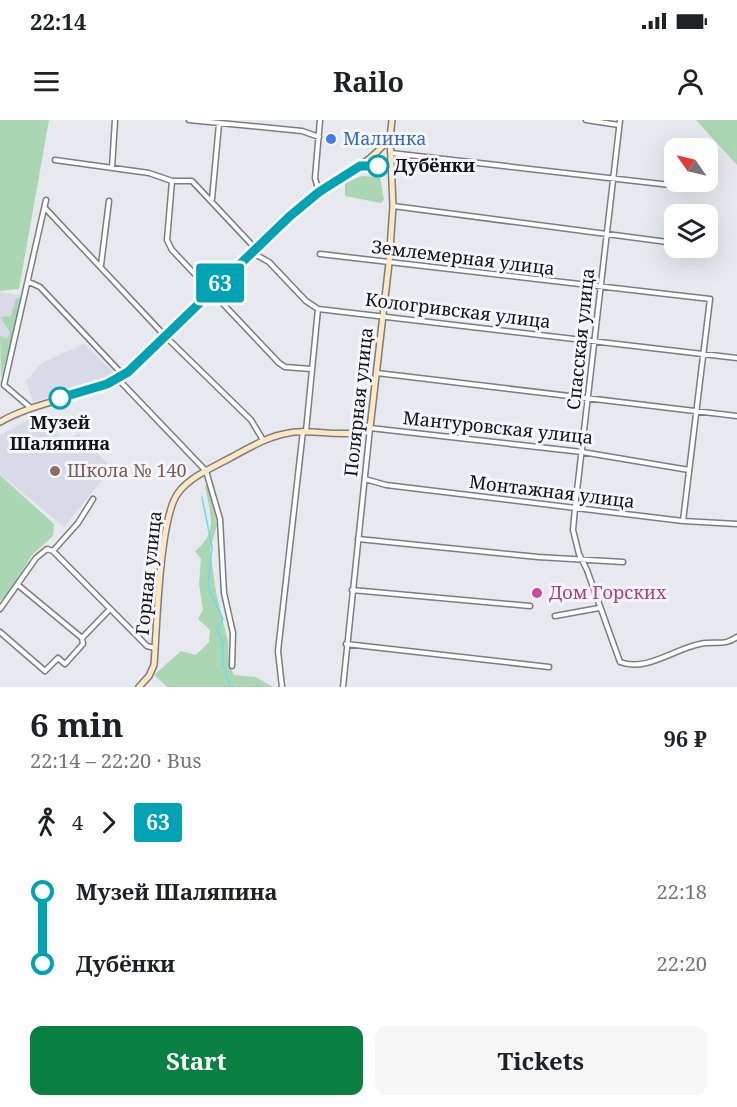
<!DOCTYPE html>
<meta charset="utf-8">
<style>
body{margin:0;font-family:"Noto Serif",serif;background:#f6f6f6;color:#202124;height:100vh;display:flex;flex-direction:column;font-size:22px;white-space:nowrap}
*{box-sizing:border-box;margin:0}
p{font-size:20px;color:#757577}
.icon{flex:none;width:33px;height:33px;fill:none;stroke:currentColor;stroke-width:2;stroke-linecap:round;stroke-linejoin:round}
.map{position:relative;height:567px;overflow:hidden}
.side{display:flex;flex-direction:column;background:#fff;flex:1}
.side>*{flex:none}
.badge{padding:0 12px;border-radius:4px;font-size:21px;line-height:39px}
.needle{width:39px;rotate:304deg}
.tools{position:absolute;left:664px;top:18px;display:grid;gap:12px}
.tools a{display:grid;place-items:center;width:54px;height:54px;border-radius:12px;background:#fff;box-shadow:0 6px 24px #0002;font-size:30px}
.map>.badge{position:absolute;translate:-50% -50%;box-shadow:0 0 0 3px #fff}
.legs{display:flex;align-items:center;gap:9px;height:66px;padding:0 30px;font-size:20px}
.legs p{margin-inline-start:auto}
.overview{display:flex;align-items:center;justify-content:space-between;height:102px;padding:0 30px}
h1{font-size:33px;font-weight:700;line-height:45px}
.primary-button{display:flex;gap:12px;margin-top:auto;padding:12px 30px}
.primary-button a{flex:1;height:69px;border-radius:12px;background:#0b8043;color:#fff;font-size:24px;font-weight:700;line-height:69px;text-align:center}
.primary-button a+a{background:#f6f6f6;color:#202124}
ul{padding:0 30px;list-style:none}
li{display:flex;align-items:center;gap:21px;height:72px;font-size:22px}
li i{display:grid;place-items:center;width:9px;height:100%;margin:0 8px;background:currentColor}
li i::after{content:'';width:15px;height:15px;margin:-8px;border:4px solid;border-radius:50%;background:#fff}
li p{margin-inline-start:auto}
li:first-child i{background:linear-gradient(#0000 50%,currentColor 0)}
li:last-child i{background:linear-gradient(currentColor 50%,#0000 0)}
.status{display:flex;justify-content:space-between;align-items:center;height:42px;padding:0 30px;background:#fff;direction:ltr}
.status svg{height:16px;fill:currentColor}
header{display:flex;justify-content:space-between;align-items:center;height:78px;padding:0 30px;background:#fff;font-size:27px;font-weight:700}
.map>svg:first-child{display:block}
.built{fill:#d8dbe7}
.green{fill:#abd6b4}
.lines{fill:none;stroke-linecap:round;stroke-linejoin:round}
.stream{stroke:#69dbed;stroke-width:1.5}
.street-casing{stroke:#7c7d82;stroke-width:7}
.secondary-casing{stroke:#7c7d82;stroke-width:8}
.street{stroke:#fff;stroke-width:4}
.secondary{stroke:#fee8c1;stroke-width:5}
.line-1-casing{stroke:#fff;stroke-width:14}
.line-1{stroke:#00a3b4;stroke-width:9}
.shop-dot{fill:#3f7fe0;stroke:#f5f6fb;stroke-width:2}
.stop-1-dot{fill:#fff;stroke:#00a3b4;stroke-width:3}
.education-dot{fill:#8d6e63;stroke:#f5f6fb;stroke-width:2}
.hotel-dot{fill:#d1479c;stroke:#f5f6fb;stroke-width:2}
.labels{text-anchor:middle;stroke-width:6;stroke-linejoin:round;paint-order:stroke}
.shop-label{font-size:18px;fill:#366cbe;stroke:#f5f6fb;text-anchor:start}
.stop-label{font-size:18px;font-weight:bold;fill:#131315;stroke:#f5f6fb;text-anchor:start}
.street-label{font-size:18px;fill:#131315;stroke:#f5f6fb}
.education-label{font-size:18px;fill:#785e54;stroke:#f5f6fb;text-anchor:start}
.hotel-label{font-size:18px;fill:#b23c85;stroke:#f5f6fb;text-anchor:start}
</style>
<div class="status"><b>22:14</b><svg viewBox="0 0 49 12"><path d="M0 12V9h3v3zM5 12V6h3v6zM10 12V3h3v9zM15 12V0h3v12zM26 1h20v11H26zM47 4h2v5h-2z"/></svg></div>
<header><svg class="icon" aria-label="menu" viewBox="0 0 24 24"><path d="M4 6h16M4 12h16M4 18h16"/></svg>Railo<svg class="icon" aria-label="person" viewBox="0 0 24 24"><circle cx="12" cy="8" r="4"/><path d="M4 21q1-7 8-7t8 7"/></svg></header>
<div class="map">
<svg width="737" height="567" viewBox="0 0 737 567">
<rect width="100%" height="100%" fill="#e7e9ee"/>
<!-- built -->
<path class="built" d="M 0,172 L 26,176 L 13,230 L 0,225 Z
M 84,224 L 114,253 L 114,257 L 33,282 L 26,261 L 42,243 Z
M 36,296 L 67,322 L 78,313 L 112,348 L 64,407 L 0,354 L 0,315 Z"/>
<!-- green -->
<path class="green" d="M 0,0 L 49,0 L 19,169 L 0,171 Z
M 696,0 L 737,0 L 737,45 Z
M 362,56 L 380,57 L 384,80 L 381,83 L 345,76 L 345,63 Z
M 16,178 L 22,179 L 1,259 L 0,216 L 7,219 L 10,212 L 0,197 L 11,196 Z
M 0,355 L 54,404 L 53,416 L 32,435 L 7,476 L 0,481 Z
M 205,365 L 208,366 L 217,405 L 210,430 L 216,472 L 228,522 L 229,545 L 234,555 L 256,557 L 273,567 L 167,567 L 154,555 L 181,531 L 196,535 L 209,522 L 210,510 L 198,499 L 203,490 L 199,464 L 201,439 L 195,431 C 220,411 209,392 205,365 Z"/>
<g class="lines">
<!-- stream -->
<path class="stream" d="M 202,377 L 212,427 L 208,468 L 223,499 L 217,510 L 223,523 L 223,546 L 230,567"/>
<defs>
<path id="street" d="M 189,0 L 302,11 L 319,17
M 586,0 L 619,5
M 620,0 L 575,388 L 573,410 L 579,434 L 587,450 L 620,542 C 648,553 679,525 706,523 C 720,522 725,525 737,517
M 391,33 L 679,66
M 55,40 L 149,53 L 172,61 L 192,61 L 255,128
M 112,48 L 115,0
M 172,61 L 167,120 L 172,130 L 279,243 L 285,247 L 311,249
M 319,72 L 315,58 L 320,0
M 212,79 L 219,4
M 393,86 L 675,123
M 45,88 L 166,217 L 251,300 L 263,320
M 251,132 L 269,142 L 306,181 L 318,189 L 306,311
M 320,134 L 710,179 L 683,401
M 101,145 L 109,81
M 29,162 L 40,167 L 123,255
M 318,189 L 737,238
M 377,253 L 737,296
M 118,259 L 206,351 L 220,399 L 224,473 L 233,513 L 232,546
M 31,288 L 4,265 L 46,80
M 365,359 L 386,365 L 683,401 L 737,404
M 93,379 L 78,403 L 53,431 L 147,526 L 155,528
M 358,419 L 538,437 L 623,442
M 18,465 L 82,518
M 352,470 L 530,486
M 0,489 L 36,438 L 47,429 L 53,431
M 555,496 L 599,488
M 0,512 L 45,551 L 58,538 L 65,544 L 83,524 L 82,518
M 82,518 L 110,489
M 346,524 L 549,547
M 282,567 L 278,531 L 303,311
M 343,567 L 370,308 L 582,332 L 689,350"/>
<path id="secondary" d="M 361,46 L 392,48
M 0,302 C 40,279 90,278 128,252 C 186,205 233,146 289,96 C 321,68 363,51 390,18
M 139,567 L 149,556 L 154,545 C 157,508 159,399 178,373 C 191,356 212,348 230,338 C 249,328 268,316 289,313 C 314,308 348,320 370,308 L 389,143 L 393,86 L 390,18 L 392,0"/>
</defs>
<!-- street casing -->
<use href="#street" class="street-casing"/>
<!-- secondary casing -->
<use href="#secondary" class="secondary-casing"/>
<!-- street -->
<use href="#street" class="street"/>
<!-- secondary -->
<use href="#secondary" class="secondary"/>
</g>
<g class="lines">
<defs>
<path id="line-1" d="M 60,278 L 107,264 L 128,252 L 290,96 L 319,72 L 360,46 L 378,46"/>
</defs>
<!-- line-1 casing -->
<use href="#line-1" class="line-1-casing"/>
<!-- line-1 -->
<use href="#line-1" class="line-1"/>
</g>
<!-- markers -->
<circle class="shop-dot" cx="331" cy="19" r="6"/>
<g class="stop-1-dot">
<circle cx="378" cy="46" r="10"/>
<circle cx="60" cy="278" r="10"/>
</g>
<circle class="education-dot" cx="55" cy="351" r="6"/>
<circle class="hotel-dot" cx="537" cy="473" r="6"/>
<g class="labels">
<!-- shop labels -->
<g class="shop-label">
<text x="343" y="25">Малинка</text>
</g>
<!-- stop labels -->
<g class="stop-label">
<text x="394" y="52">Дубёнки</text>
<text x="60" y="309" text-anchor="middle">Музей<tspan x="60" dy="21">Шаляпина</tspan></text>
</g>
<!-- street labels -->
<g class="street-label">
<text transform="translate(463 138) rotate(7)" y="6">Землемерная улица</text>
<text transform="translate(458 191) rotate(7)" y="6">Кологривская улица</text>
<text transform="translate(581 219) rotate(-84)" y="6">Спасская улица</text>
<text transform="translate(359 282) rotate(-84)" y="6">Полярная улица</text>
<text transform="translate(498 308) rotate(6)" y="6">Мантуровская улица</text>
<text transform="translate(552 372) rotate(7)" y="6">Монтажная улица</text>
<text transform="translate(149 453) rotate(-84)" y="6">Горная улица</text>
</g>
<!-- education labels -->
<g class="education-label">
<text x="67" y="357">Школа № 140</text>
</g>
<!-- hotel labels -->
<g class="hotel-label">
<text x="549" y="479">Дом Горских</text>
</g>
</g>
</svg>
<div class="tools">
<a><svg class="needle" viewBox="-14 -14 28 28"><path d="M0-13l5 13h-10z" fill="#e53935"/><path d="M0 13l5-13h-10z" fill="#757577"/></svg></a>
<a><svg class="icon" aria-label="layers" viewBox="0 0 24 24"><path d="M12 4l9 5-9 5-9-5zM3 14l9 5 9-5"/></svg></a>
</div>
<b class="badge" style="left:220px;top:163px;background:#00a3b4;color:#fff">63</b>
</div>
<section class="side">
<div class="overview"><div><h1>6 min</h1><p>22:14 – 22:20 · Bus</p></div><b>96 ₽</b></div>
<div class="legs"><svg class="icon" aria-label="walk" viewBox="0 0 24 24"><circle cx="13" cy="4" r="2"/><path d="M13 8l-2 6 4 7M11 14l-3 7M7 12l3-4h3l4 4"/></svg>4<svg class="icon" aria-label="forward" viewBox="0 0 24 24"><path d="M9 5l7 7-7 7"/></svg><b class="badge" style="background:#00a3b4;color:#fff">63</b></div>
<ul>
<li><i style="color:#00a3b4"></i><b>Музей Шаляпина</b><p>22:18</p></li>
<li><i style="color:#00a3b4"></i><b>Дубёнки</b><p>22:20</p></li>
</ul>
<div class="primary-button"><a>Start</a><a>Tickets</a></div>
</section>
